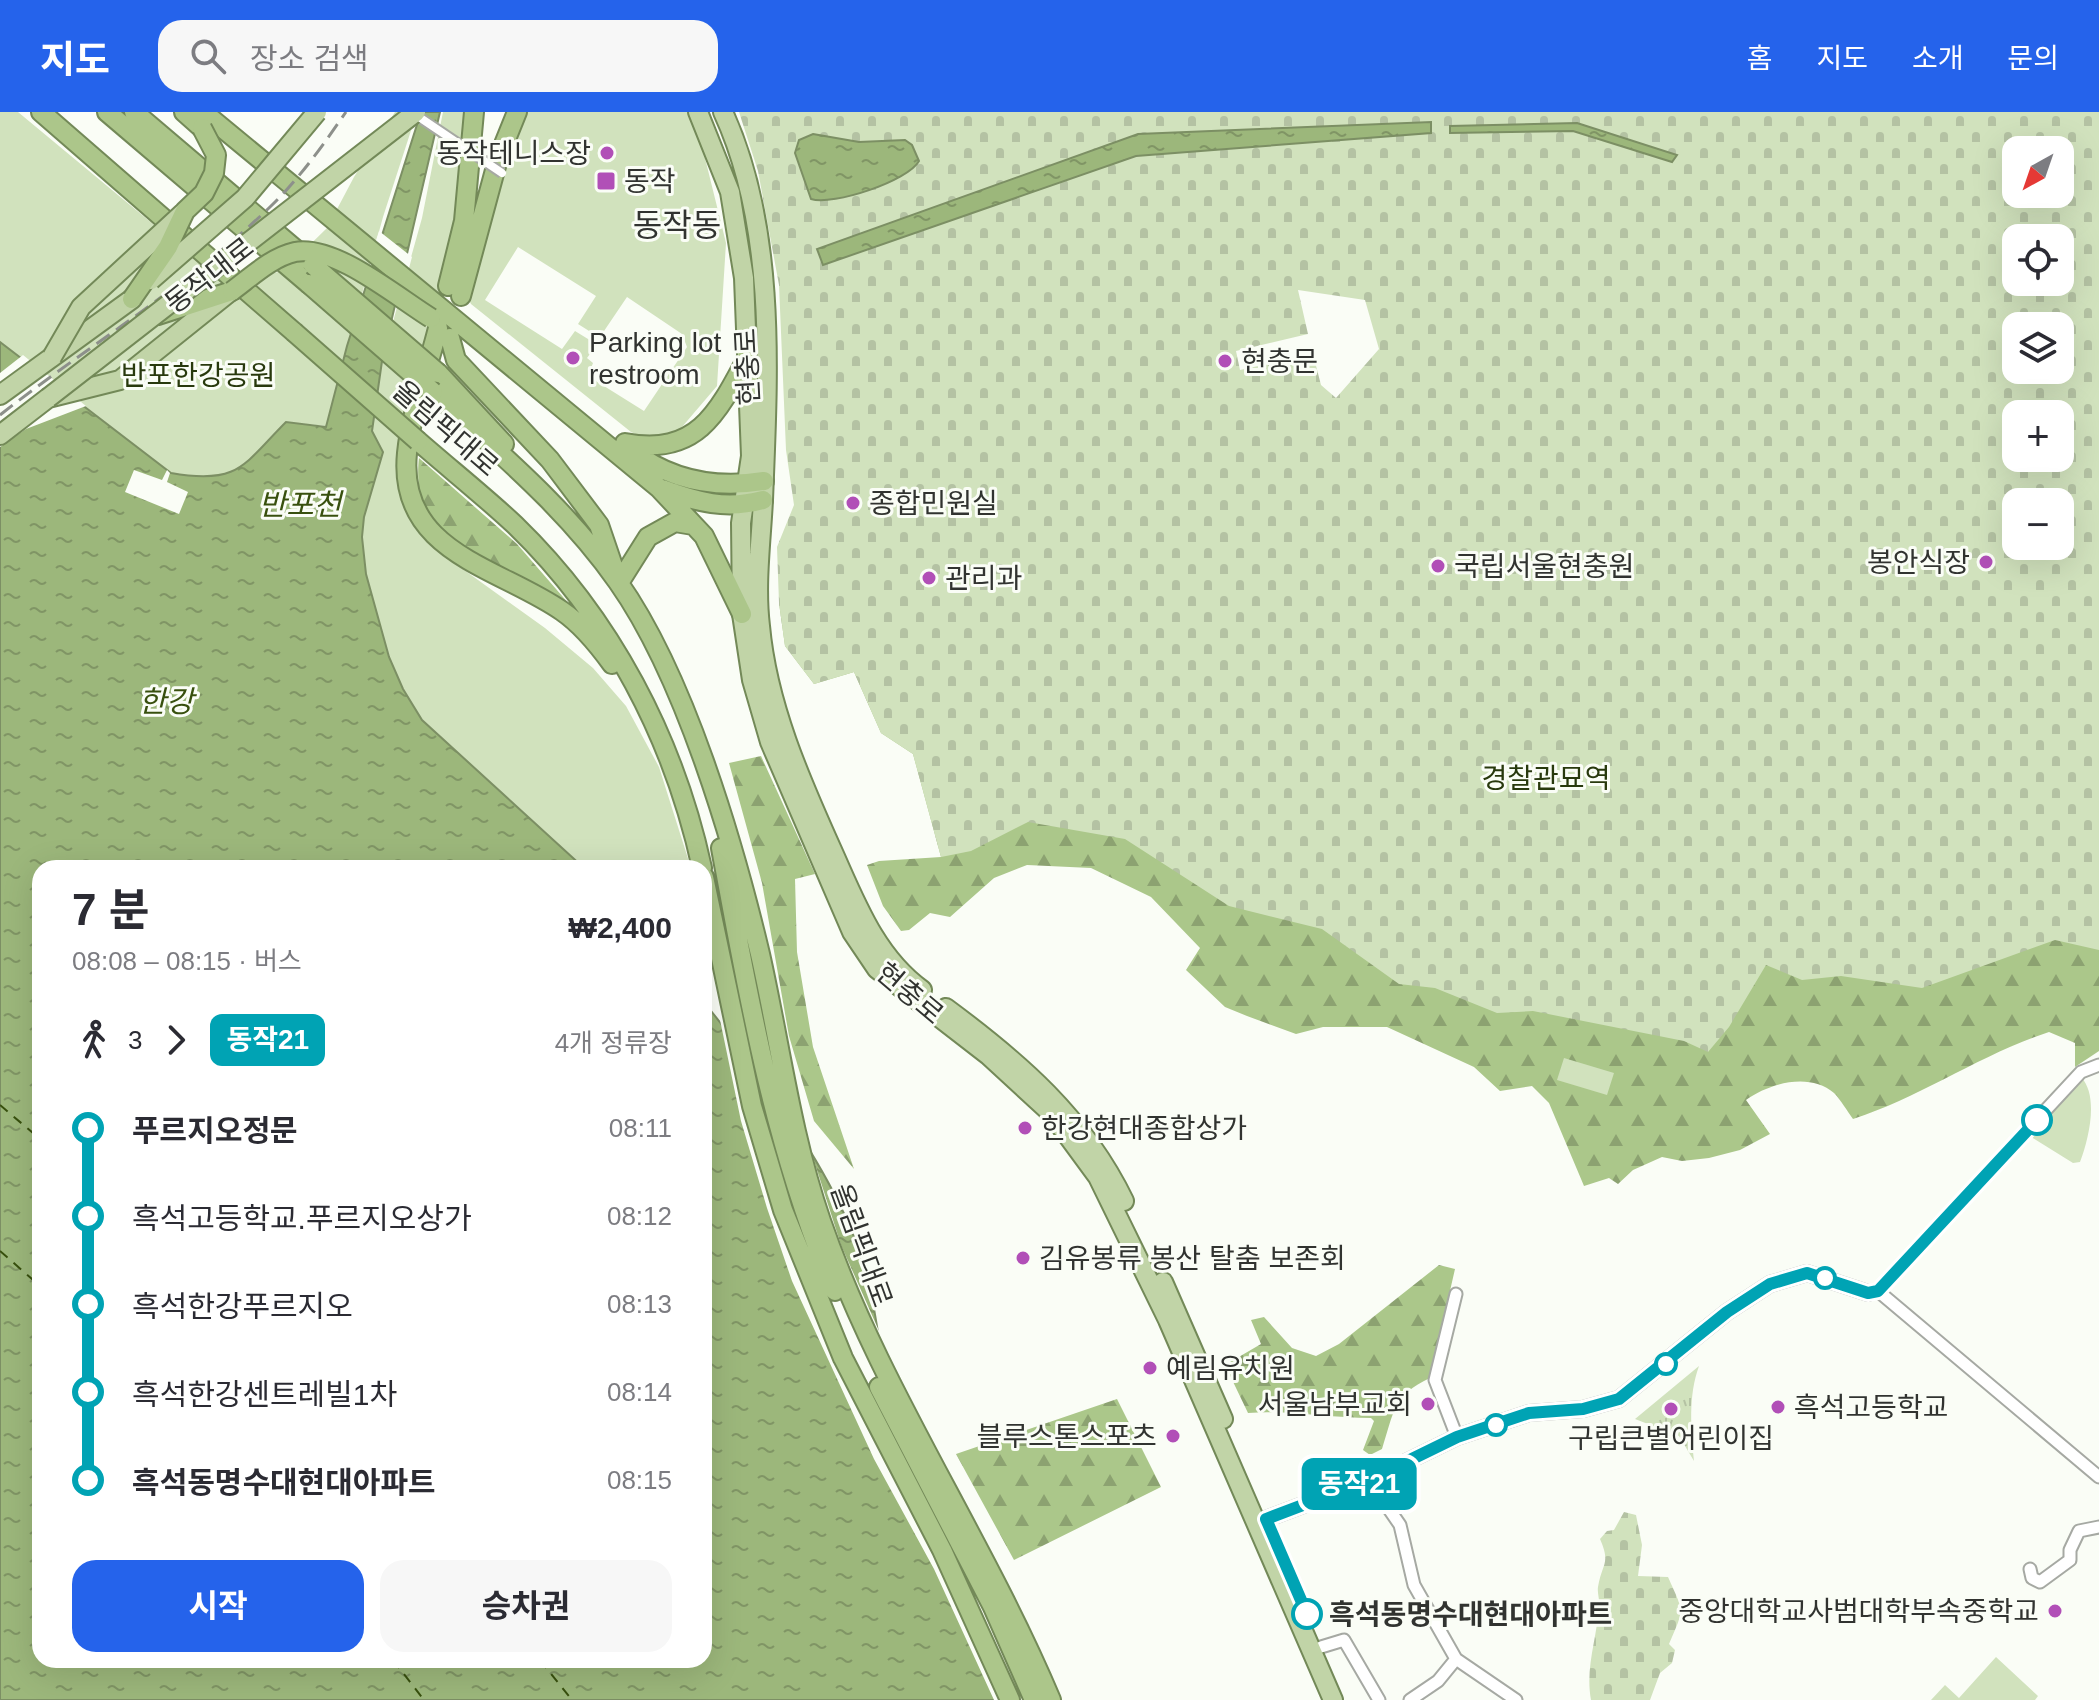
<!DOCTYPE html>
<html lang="ko">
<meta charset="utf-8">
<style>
body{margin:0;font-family:Helvetica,"Noto Sans KR",sans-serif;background:#f7f7f7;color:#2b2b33;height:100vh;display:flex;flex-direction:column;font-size:30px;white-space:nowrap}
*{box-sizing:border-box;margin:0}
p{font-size:26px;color:#7c7c81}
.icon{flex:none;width:44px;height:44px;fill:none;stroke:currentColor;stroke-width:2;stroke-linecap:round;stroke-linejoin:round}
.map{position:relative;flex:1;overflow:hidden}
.sheet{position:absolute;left:32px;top:748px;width:680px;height:808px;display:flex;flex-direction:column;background:#fff;border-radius:24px;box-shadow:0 8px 32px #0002}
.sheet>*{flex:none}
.badge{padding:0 16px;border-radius:12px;font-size:28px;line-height:52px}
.needle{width:52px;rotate:220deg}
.controls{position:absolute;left:2002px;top:24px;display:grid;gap:16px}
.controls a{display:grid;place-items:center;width:72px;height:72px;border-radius:16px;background:#fff;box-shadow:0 8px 32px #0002;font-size:40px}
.map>.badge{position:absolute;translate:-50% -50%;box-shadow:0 0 0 4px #fff}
.legs{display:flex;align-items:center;gap:12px;height:88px;padding:0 40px;font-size:26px}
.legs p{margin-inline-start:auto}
.summary{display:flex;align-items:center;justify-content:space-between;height:136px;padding:0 40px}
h1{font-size:44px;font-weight:700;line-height:60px}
.primary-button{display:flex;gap:16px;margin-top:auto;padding:16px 40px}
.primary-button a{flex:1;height:92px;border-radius:24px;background:#2563eb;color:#fff;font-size:32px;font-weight:700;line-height:92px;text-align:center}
.primary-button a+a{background:#f7f7f7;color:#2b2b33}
ul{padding:0 40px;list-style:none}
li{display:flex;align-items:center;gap:28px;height:88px;font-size:30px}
li i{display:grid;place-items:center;width:12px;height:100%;margin:0 10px;background:currentColor}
li i::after{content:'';width:20px;height:20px;margin:-10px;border:6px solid;border-radius:50%;background:#fff}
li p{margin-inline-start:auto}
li:first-child i{background:linear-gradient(#0000 50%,currentColor 0)}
li:last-child i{background:linear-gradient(currentColor 50%,#0000 0)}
header{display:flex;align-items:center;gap:48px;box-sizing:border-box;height:112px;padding:0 40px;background:#2563eb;color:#fff}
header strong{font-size:38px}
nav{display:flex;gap:44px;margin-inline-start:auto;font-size:28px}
.search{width:560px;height:72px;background:#f7f7f7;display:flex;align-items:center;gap:20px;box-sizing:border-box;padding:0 28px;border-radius:24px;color:#7c7c81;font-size:30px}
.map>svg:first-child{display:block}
.grass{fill:url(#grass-tufts)}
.forest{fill:url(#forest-firs)}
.cemetery{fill:url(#cemetery-stones);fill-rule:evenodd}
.park{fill:#d1e2bd;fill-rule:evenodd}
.water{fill:url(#water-ripples);stroke:#7c8f64;stroke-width:2}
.pier{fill:#fafdf6}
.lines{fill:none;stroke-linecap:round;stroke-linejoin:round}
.ferry{stroke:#38500e;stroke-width:2;stroke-dasharray:10 8;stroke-linecap:butt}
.minor-casing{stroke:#a6a9a3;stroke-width:15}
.tertiary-casing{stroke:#a6a9a3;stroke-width:18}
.primary-casing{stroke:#738958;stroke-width:22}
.trunk-casing{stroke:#738958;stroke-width:22}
.minor{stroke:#fff;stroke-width:11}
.tertiary{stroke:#fff;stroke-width:14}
.primary{stroke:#c1d4a7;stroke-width:18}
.trunk{stroke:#acc68a;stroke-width:18}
.rail{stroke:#8d908b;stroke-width:3;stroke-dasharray:16 8;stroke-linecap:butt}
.pedestrian-bridge-casing{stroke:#a6a9a3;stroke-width:12;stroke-linecap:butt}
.primary-bridge-casing{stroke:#738958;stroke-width:22;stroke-linecap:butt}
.trunk-bridge-casing{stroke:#738958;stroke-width:22;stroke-linecap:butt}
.pedestrian-bridge{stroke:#fff;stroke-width:8}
.primary-bridge{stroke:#c1d4a7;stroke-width:18}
.trunk-bridge{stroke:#acc68a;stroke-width:18}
.line-1-casing{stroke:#fff;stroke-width:18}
.line-1{stroke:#00a3b4;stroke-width:12}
.poi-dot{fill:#b14fb7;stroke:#fafdf6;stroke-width:3}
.stop-1-dot{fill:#fff;stroke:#00a3b4;stroke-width:4}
.labels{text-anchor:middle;stroke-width:6;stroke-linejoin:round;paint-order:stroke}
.poi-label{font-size:28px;fill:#313330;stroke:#fafdf6;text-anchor:start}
.street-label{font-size:28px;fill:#313330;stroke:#fafdf6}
.park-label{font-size:28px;fill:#28390d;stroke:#fafdf6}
.stop-label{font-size:28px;font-weight:bold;fill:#313330;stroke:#fafdf6;text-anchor:start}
.water-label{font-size:30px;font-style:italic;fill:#38500e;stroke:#fafdf6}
.quarter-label{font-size:32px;fill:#313330;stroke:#fafdf6}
</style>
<header>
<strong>지도</strong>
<div class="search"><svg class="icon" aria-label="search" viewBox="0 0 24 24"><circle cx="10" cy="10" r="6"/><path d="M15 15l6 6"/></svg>장소 검색</div>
<nav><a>홈</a><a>지도</a><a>소개</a><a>문의</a></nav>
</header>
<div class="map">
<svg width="2099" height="1588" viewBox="0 0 2099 1588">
<defs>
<pattern id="grass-tufts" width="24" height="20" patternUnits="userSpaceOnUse" patternTransform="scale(2)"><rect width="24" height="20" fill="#d1e2bd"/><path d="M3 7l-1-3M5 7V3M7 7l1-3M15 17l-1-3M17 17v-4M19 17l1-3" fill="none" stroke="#b4c2a3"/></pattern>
<pattern id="forest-firs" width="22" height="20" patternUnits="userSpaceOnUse" patternTransform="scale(2)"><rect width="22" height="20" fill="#abc78a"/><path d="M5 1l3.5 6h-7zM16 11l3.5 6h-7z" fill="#8ca271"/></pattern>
<pattern id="cemetery-stones" width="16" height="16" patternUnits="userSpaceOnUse" patternTransform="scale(2)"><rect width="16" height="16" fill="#d1e2bd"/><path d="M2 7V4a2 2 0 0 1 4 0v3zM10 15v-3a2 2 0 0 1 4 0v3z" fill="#b4c2a3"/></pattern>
<pattern id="water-ripples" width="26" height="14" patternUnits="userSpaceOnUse" patternTransform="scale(2)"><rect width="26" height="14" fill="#9cb77b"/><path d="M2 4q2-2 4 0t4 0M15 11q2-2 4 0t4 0" fill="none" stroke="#809565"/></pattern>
</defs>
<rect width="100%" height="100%" fill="#fafdf6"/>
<!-- grass -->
<path class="grass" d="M 1699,1254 C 1688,1284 1691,1317 1694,1349 L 1679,1324 L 1635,1307 Z"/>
<!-- forest -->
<path class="forest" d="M 419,346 L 517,432 L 589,515 C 541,486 457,446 427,400 C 418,386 417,362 419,346 Z
M 779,491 L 2099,557 L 2099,939 L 2075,955 L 2075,931 L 2049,920 C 1981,942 1921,985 1853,1007 C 1847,999 1841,988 1834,981 C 1810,960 1769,971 1746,988 L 1770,1022 L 1740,1038 L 1709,1046 L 1682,1049 L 1662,1045 L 1633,1058 L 1618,1072 L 1609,1066 L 1584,1074 L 1549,991 L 1532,974 L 1500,979 L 1474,955 L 1387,915 L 1323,915 L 1296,922 L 1247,904 L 1225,895 L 1186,858 L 1200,836 L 1151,785 L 1091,756 L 1027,753 L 994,766 L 950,805 L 930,801 L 909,818 L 901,819 L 883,794 L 867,753 L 879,749 L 941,745 L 913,642 L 881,621 L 854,560 L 814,572 L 785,534 Z
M 761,644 L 815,762 L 795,767 L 797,840 L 813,935 L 854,1057 L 814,1009 L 789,924 L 762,771 L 729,651 Z
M 1439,1153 L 1455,1157 L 1430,1266 C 1393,1283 1394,1300 1382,1337 L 1370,1343 L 1363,1338 L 1374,1309 L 1371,1306 C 1329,1306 1290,1298 1248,1301 L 1225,1253 L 1261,1232 L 1251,1208 L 1264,1205 L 1292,1236 L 1316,1244 L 1339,1232 Z
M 1117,1287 L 1161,1375 L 1014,1448 L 956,1342 Z"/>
<!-- cemetery -->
<path class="cemetery" d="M 739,0 L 2099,0 L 2099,838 L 2055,828 L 1922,876 L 1841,864 L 1802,868 L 1766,853 L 1729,915 L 1708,940 L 1684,929 L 1533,899 L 1497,901 L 1435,876 L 1399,872 L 1322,817 L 1229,794 L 1125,727 L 1028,710 L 971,739 L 941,745 L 913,642 L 881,621 L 854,560 L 814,572 L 785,534 L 779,491 L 777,435 L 794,393 L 786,338 L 779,173 L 758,59 ZM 2016,38 L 2060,38 L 2060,82 L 2016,82 ZM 2016,126 L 2060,126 L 2060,170 L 2016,170 ZM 1298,178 L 1365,188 L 1379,237 L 1336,286 L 1321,273 L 1313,242 L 1240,258 L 1236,239 L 1308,222 ZM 2016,214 L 2060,214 L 2060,258 L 2016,258 ZM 2016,302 L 2060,302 L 2060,346 L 2016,346 ZM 2016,390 L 2060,390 L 2060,434 L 2016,434 Z
M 1624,1400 L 1636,1403 L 1642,1433 L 1638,1464 L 1668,1465 C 1684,1501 1685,1495 1669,1532 L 1675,1538 L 1672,1551 L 1660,1561 L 1650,1588 L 1591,1588 C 1585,1555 1597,1527 1599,1494 C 1600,1488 1597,1481 1598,1475 C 1602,1451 1611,1452 1600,1427 L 1607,1419 L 1614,1418 Z"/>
<!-- park -->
<path class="park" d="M 0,0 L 18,0 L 224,171 L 283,159 L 327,116 L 354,65 L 395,0 L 417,0 L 383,105 L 326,314 L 286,310 C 243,353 240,373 170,361 L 0,230 Z
M 443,0 L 469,0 L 458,104 L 403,332 L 427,426 L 446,445 L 545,516 L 593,556 L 626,594 L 659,655 L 691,756 L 584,756 L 422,608 L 403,577 L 389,545 L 366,462 L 362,425 L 364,405 L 383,340 L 372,319 L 382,249 L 422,106 Z
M 524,0 L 687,0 L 704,42 L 726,131 L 717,274 L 676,322 L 647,327 L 631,320 L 471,192 L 468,186 L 505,44 ZM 518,135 L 596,184 L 578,212 L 605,229 L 607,226 L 602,222 L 627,185 L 682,222 L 687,235 L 644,299 L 588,264 L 593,251 L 587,246 L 595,235 L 601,235 L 575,219 L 562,237 L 485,188 Z
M 1564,946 L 1614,961 L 1607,983 L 1557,968 Z
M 2081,965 C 2099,984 2089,1026 2080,1050 L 2073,1051 L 2031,1025 Z
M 1996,1545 L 2038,1584 L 2035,1588 L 1931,1588 L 1945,1573 L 1959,1586 Z"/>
<!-- water -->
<path class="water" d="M 421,0 L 440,0 L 382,249 L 372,319 L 383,340 L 364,405 L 362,425 L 366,462 L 389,545 L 403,577 L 422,608 L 584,756 L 40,756 L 40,1548 L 704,1548 L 704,890 C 759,959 830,1055 859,1138 C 870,1169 875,1201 880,1233 L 1050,1588 L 0,1588 L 0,230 L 171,361 C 239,373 243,353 286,310 L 326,315 L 347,234 Z
M 1431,10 L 1431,21 L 1136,44 L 823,153 L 817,137 L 1138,22 Z
M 1577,11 L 1677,43 L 1672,50 L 1573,19 L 1450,21 L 1450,14 Z
M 813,22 L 859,30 L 905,28 L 912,33 L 919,49 C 908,69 833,94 811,87 L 795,41 L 799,28 Z"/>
<!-- pier -->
<path class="pier" d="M 379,119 L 412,145 L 404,175 L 370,147 Z
M 23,243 L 86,294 L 26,317 L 0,335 L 0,261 Z
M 134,358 L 162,368 L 167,358 L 170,361 L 167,370 L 188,380 L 179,402 L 125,380 Z
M 719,903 L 770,971 L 809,1033 L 841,1133 L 883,1228 L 890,1263 L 1054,1588 L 994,1588 L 934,1457 L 874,1347 L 792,1169 L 767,1096 L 741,1009 Z"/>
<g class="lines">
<!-- ferry -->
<path class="ferry" d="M 0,993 L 40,1027
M 0,1139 L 40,1174
M 393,1548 L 424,1588
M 540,1548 L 572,1588"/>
<defs>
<path id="minor" d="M 1878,1179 L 2099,1365
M 1868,1181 L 1878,1179 L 2081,960 L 2099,953
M 1456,1182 L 1435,1268 L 1457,1325
M 1369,1368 L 1400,1413 L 1414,1473 L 1456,1547 L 1516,1588
M 2030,1457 L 2032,1466 L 2040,1470 L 2070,1448 L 2070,1438 L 2079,1419 L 2099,1415
M 1321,1535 L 1344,1528 L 1379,1588
M 1410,1588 L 1438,1569 L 1456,1547"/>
<path id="tertiary" d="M 1266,1407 L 1369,1368 L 1457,1325 L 1529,1301 L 1583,1297 L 1619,1287 L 1727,1200 L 1770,1172 L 1807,1161 L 1868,1181"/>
<path id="primary" d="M 698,0 L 730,80 L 744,166 L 751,344 L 741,411 L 742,502 L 752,568 L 770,630 L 852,820 L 877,857 L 988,943 L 1051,1001 L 1098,1065 L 1168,1208 L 1333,1588
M 723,0 C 777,117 768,262 763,388 C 761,429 755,473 760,514 C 767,592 800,667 832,738 C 855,789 875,844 922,878
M 0,283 L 132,187
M 0,323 L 48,286 L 120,268 L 231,179
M 946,896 C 1019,950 1084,1006 1124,1089
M 1163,1170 L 1223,1307"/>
<path id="trunk" d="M 41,0 L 294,220
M 107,0 L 309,172
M 134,0 L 308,148
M 184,0 L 202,16
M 203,0 L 659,376 L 704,424 L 742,502
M 448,174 L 464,109 L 474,0
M 461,184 L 498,47 L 517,0
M 158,203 L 232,179
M 438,216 C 428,257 411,300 407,341 C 397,441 499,455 562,499 C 581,512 599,534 612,552
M 450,226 L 456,248 L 550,348 L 599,413 L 614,457
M 438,261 L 504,332
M 433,280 C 498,340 567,397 618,470 C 685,565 733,729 760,842 C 780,931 791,1022 821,1109 C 879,1277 982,1424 1051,1588
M 418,329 C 450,357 484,384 515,413 C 611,506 674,627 702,756
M 625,331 C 696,344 717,303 747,246
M 631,338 C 671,369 715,377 764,369
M 662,377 C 697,390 726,398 763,388
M 619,471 L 648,425 L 675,410 L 693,413
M 721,736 C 748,885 775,1039 835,1179
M 704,765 L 752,994 L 783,1098 L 843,1246 L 942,1438 L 1010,1588
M 879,1275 L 993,1495 L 1034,1588"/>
</defs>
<!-- minor casing -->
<use href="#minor" class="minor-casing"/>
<!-- tertiary casing -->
<use href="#tertiary" class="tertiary-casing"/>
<!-- primary casing -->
<use href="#primary" class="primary-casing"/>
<!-- trunk casing -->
<use href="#trunk" class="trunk-casing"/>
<!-- minor -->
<use href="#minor" class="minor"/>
<!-- tertiary -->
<use href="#tertiary" class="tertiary"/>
<!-- primary -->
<use href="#primary" class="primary"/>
<!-- trunk -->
<use href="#trunk" class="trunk"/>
<!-- rail -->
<path class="rail" d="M 0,303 C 89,233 188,174 270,95 C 300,66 323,33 346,0"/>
<defs>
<path id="pedestrian-bridge" d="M 413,1 L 502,61"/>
<path id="primary-bridge" d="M 151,168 L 245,86 L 317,0
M 52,245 L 81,195 L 183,101
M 48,286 L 416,0"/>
<path id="trunk-bridge" d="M 313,153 L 438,261
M 309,172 L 433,280
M 232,179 C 251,165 272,145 295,140 C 334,132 397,185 431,206
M 132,187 L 168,135 L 185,99 L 204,81 L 214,61 L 216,43 L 202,16
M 294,220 L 418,329"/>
</defs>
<!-- pedestrian-bridge casing -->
<use href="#pedestrian-bridge" class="pedestrian-bridge-casing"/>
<!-- primary-bridge casing -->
<use href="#primary-bridge" class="primary-bridge-casing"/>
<!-- trunk-bridge casing -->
<use href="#trunk-bridge" class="trunk-bridge-casing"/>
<!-- pedestrian-bridge -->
<use href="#pedestrian-bridge" class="pedestrian-bridge"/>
<!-- primary-bridge -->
<use href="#primary-bridge" class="primary-bridge"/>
<!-- trunk-bridge -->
<use href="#trunk-bridge" class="trunk-bridge"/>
</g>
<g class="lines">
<defs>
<path id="line-1" d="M 1307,1502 L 1266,1407 L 1369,1368 L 1457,1325 L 1529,1301 L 1583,1297 L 1619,1287 L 1727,1200 L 1770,1172 L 1807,1161 L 1868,1181 L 1878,1179 L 2037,1008"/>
</defs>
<!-- line-1 casing -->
<use href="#line-1" class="line-1-casing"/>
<!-- line-1 -->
<use href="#line-1" class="line-1"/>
</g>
<!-- markers -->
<g class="poi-dot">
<circle cx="607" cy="41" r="8"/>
<rect x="596" y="59" width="20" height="20" rx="4"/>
<circle cx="573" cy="246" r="8"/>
<circle cx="1225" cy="249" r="8"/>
<circle cx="853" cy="391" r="8"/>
<circle cx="1986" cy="450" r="8"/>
<circle cx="1438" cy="454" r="8"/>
<circle cx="929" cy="466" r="8"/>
<circle cx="1025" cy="1016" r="8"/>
<circle cx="1023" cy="1146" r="8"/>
<circle cx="1150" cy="1256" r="8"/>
<circle cx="1428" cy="1292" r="8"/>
<circle cx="1778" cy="1295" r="8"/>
<circle cx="1671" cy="1297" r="8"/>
<circle cx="1173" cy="1324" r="8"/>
<circle cx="2055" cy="1499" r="8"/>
</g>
<g class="stop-1-dot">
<circle cx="2037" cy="1008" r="14"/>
<circle cx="1825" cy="1166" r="10"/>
<circle cx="1666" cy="1252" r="10"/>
<circle cx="1496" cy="1313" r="10"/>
<circle cx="1307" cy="1502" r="14"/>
</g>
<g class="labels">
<!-- poi labels -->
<g class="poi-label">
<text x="591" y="51" text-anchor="end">동작테니스장</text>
<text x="624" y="79">동작</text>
<text x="589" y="240">Parking lot<tspan x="589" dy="32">restroom</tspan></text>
<text x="1241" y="259">현충문</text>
<text x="869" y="401">종합민원실</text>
<text x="1970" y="460" text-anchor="end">봉안식장</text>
<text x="1454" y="464">국립서울현충원</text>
<text x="945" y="476">관리과</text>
<text x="1041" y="1026">한강현대종합상가</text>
<text x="1039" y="1156">김유봉류 봉산 탈춤 보존회</text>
<text x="1166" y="1266">예림유치원</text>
<text x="1412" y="1302" text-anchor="end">서울남부교회</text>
<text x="1794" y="1305">흑석고등학교</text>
<text x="1157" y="1334" text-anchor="end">블루스톤스포츠</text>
<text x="1671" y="1336" text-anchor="middle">구립큰별어린이집</text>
<text x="2039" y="1509" text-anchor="end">중앙대학교사범대학부속중학교</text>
</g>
<!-- street labels -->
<g class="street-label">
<text transform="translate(209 163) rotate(-38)" y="10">동작대로</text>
<text transform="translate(747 255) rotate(-93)" y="10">현충로</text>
<text transform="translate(446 316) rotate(41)" y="10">올림픽대로</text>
<text transform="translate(910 881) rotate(40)" y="10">현충로</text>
<text transform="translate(862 1133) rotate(70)" y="10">올림픽대로</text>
</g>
<!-- park labels -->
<g class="park-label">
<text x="198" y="273">반포한강공원</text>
<text x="1546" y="676">경찰관묘역</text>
</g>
<!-- stop labels -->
<g class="stop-label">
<text x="1329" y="1512">흑석동명수대현대아파트</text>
</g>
<!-- water labels -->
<g class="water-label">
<text x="300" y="403">반포천</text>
<text x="166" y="600">한강</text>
</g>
<!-- quarter labels -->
<g class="quarter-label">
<text x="677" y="124">동작동</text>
</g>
</g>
</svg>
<div class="controls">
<a><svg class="needle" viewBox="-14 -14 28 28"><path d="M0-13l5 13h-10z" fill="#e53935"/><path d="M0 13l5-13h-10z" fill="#7c7c81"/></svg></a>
<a><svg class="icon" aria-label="locate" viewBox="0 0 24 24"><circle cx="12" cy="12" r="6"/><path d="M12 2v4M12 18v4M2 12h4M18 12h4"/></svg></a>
<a><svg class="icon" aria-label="layers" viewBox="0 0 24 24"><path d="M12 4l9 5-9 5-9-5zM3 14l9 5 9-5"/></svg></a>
<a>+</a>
<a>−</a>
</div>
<b class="badge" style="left:1359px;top:1372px;background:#00a3b4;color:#fff">동작21</b>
<section class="sheet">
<div class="summary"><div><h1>7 분</h1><p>08:08 – 08:15 · 버스</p></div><b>₩2,400</b></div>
<div class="legs"><svg class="icon" aria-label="walk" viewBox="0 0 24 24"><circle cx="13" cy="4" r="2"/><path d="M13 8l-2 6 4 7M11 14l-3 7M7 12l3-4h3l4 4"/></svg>3<svg class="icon" aria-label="forward" viewBox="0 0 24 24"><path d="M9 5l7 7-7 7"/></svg><b class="badge" style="background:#00a3b4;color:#fff">동작21</b><p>4개 정류장</p></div>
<ul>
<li><i style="color:#00a3b4"></i><b>푸르지오정문</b><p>08:11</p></li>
<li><i style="color:#00a3b4"></i><span>흑석고등학교.푸르지오상가</span><p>08:12</p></li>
<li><i style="color:#00a3b4"></i><span>흑석한강푸르지오</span><p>08:13</p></li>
<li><i style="color:#00a3b4"></i><span>흑석한강센트레빌1차</span><p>08:14</p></li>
<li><i style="color:#00a3b4"></i><b>흑석동명수대현대아파트</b><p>08:15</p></li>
</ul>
<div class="primary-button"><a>시작</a><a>승차권</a></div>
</section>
</div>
